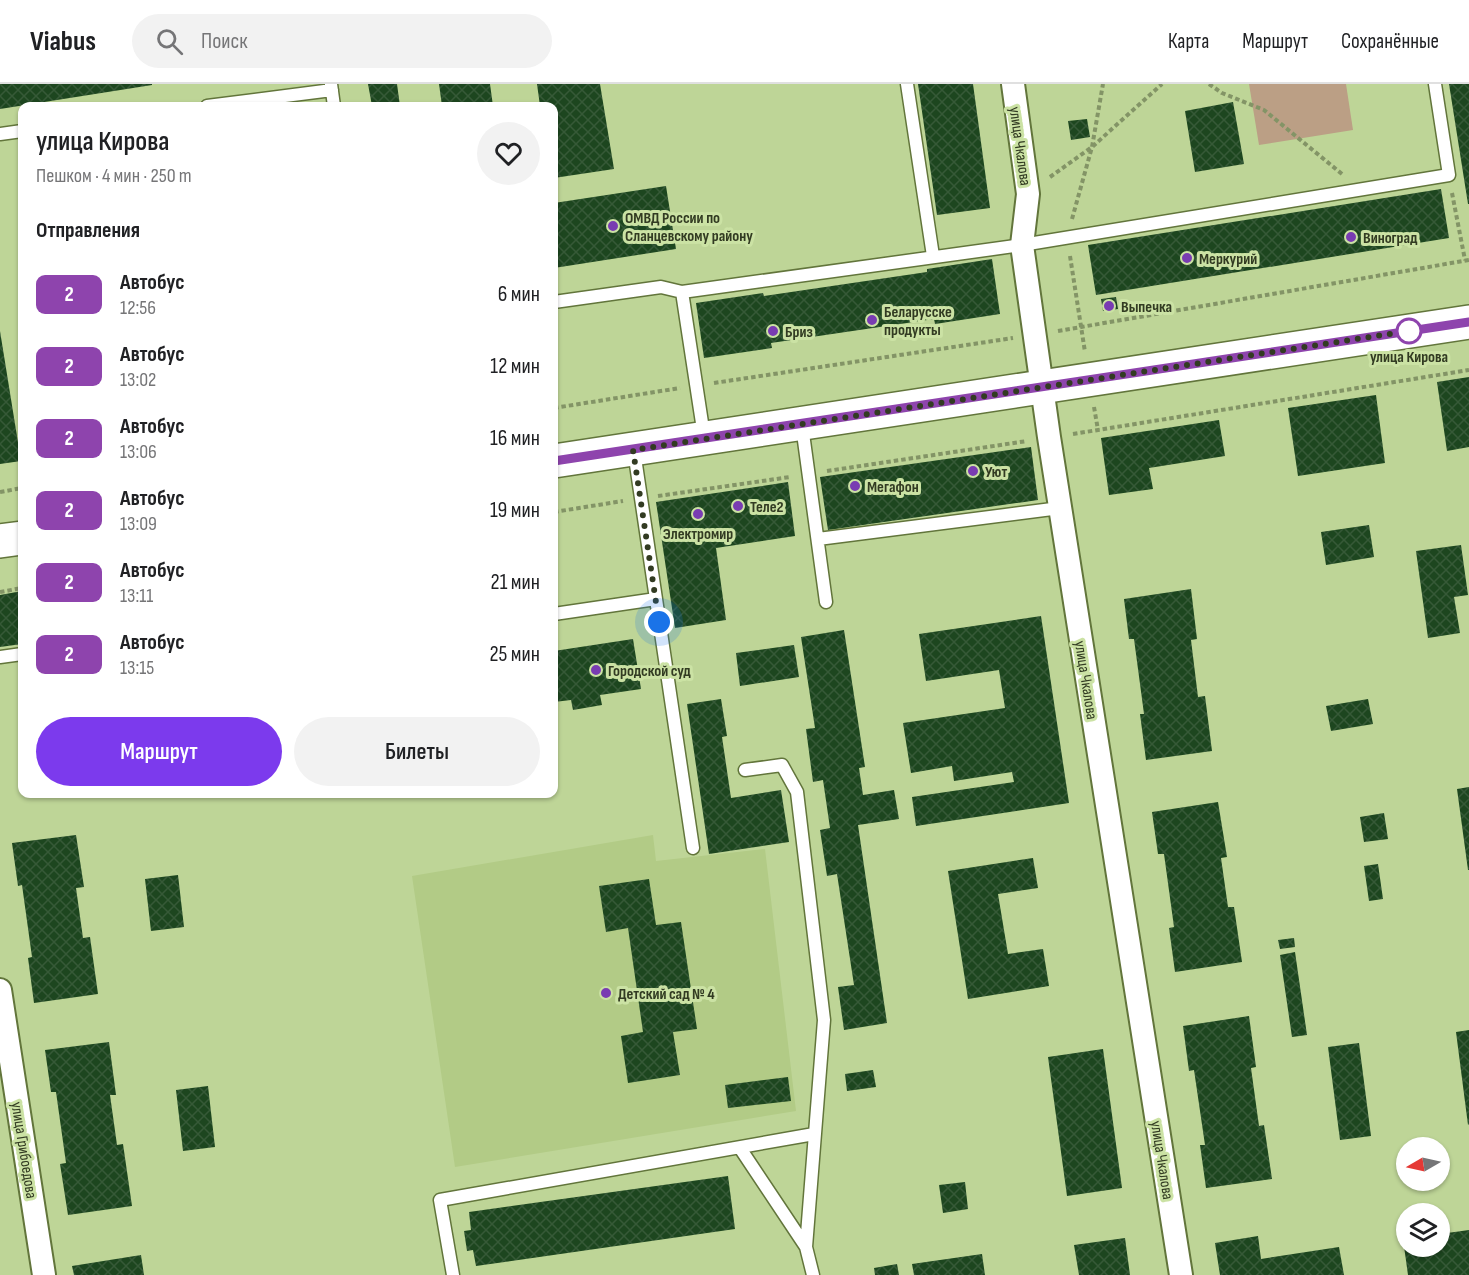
<!DOCTYPE html>
<html lang="ru">
<meta charset="utf-8">
<style>
body{margin:0;font-family:"Sofia Sans Condensed",sans-serif;background:#f2f2f2;color:#202124;height:100vh;display:flex;flex-direction:column;font-size:22px;white-space:nowrap}
*{box-sizing:border-box;margin:0}
p{font-size:20px;color:#757577}
.icon{flex:none;width:33px;height:33px;fill:none;stroke:currentColor;stroke-width:2;stroke-linecap:round;stroke-linejoin:round}
.map{position:relative;flex:1;overflow:hidden}
.drawer{position:absolute;left:18px;top:18px;width:540px;height:696px;display:flex;flex-direction:column;background:#fff;border-radius:12px;box-shadow:0 2px 4px #0004}
.drawer>*{flex:none}
.badge{padding:0 12px;border-radius:9px;font-size:21px;line-height:39px}
.needle{width:39px;rotate:261deg}
.controls{position:absolute;left:1396px;top:1053px;display:grid;gap:12px}
.controls a{display:grid;place-items:center;width:54px;height:54px;border-radius:50%;background:#fff;box-shadow:0 2px 4px #0004;font-size:30px}
.you{position:absolute;width:30px;height:30px;margin:-15px;border:4px solid #fff;border-radius:50%;background:#1a73e8;box-shadow:0 0 0 9px #1a73e833}
.map>.badge{position:absolute;translate:-50% -50%;box-shadow:0 0 0 3px #fff}
h2{padding:0 18px;font-size:22px;line-height:54px}
.round{display:grid;place-items:center;flex:none;width:63px;height:63px;border-radius:32px;background:#f2f2f2}
.head{display:flex;align-items:center;justify-content:space-between;height:102px;padding:0 18px}
h1{font-size:28px;font-weight:600;line-height:45px}
.button{display:flex;gap:12px;margin-top:auto;padding:12px 18px}
.button a{flex:1;height:69px;border-radius:36px;background:#7c3aed;color:#fff;font-size:24px;font-weight:600;line-height:69px;text-align:center}
.button a+a{background:#f2f2f2;color:#202124}
ul{padding:0;list-style:none}
li{display:flex;align-items:center;gap:18px;height:72px;padding:0 18px}
li div{flex:1}
li b{display:block;font-size:22px}
li em{font-style:normal}
li .badge{min-width:66px;font-weight:700;text-align:center}
header{display:flex;align-items:center;gap:36px;box-sizing:border-box;height:84px;padding:0 30px;background:#fff;border-bottom:2px solid #e0e0e0}
header strong{font-size:28px}
nav{display:flex;gap:33px;margin-inline-start:auto;font-size:21px}
.search{width:420px;height:54px;background:#f2f2f2;display:flex;align-items:center;gap:15px;box-sizing:border-box;padding:0 21px;border-radius:33px;color:#757577;font-size:22px}
.map>svg:first-child{display:block}
.built{fill:#b2cb86}
.green{fill:#bb9f85}
.building{fill:url(#building-cross-hatch)}
.lines{fill:none;stroke-linecap:round;stroke-linejoin:round}
.lane-casing{stroke:#62753b;stroke-width:15}
.street-casing{stroke:#62753b;stroke-width:26}
.secondary-casing{stroke:#62753b;stroke-width:36}
.path{stroke:#839466;stroke-width:4;stroke-dasharray:4.5 3;stroke-linecap:butt}
.lane{stroke:#fff;stroke-width:12}
.street{stroke:#fff;stroke-width:22}
.secondary{stroke:#fff;stroke-width:33}
.line-casing{stroke:#fff;stroke-width:14}
.line{stroke:#8e44ad;stroke-width:9}
.walk{stroke:#323b22;stroke-width:6;stroke-dasharray:0 10.8}
.poi-dot{fill:#793cb2;stroke:#cbe2a4;stroke-width:2}
.stop-dot{fill:#fff;stroke:#8e44ad;stroke-width:3}
.labels{text-anchor:middle;stroke-width:6;stroke-linejoin:round;paint-order:stroke}
.street-label{font-size:16px;fill:#323b22;stroke:#cbe2a4}
.poi-label{font-size:16px;font-weight:bold;fill:#323b22;stroke:#cbe2a4;text-anchor:start}
.stop-label{font-size:16px;font-weight:bold;fill:#323b22;stroke:#cbe2a4}
</style>
<header>
<strong>Viabus</strong>
<div class="search"><svg class="icon" aria-label="search" viewBox="0 0 24 24"><circle cx="10" cy="10" r="6"/><path d="M15 15l6 6"/></svg>Поиск</div>
<nav><a>Карта</a><a>Маршрут</a><a>Сохранённые</a></nav>
</header>
<div class="map">
<svg width="1469" height="1191" viewBox="0 0 1469 1191">
<defs>
<pattern id="building-cross-hatch" width="8" height="8" patternUnits="userSpaceOnUse" patternTransform="scale(1.5)"><rect width="8" height="8" fill="#1d461f"/><path d="M0 0l8 8M0 8l8-8" fill="none" stroke="#365937"/></pattern>
</defs>
<rect width="100%" height="100%" fill="#bed597"/>
<!-- built -->
<path class="built" d="M 653,751 L 656,777 L 765,765 L 796,1027 L 455,1083 L 412,792 Z"/>
<!-- green -->
<path class="green" d="M 1249,0 L 1346,0 L 1353,46 L 1259,61 Z"/>
<!-- building -->
<path class="building" d="M 0,0 L 152,0 L 152,1 L 0,25 Z
M 368,0 L 397,0 L 400,22 L 372,22 Z
M 439,0 L 490,0 L 493,22 L 442,22 Z
M 537,0 L 600,0 L 614,85 L 554,94 L 554,22 L 540,22 Z
M 918,0 L 973,0 L 990,124 L 937,131 Z
M 1449,0 L 1469,0 L 1469,120 L 1468,120 Z
M 1233,18 L 1244,80 L 1195,88 L 1185,27 Z
M 1087,35 L 1090,53 L 1071,56 L 1068,37 Z
M 666,102 L 676,165 L 554,184 L 554,119 Z
M 1441,105 L 1449,154 L 1096,211 L 1088,161 Z
M 992,175 L 1000,230 L 935,240 L 934,235 L 771,259 L 772,264 L 704,274 L 696,219 L 763,209 L 764,212 L 927,188 L 927,185 Z
M 1116,213 L 1118,225 L 1103,227 L 1101,215 Z
M 0,247 L 21,377 L 0,380 Z
M 1469,293 L 1469,363 L 1447,367 L 1437,298 Z
M 1376,311 L 1385,379 L 1298,392 L 1288,324 Z
M 1219,336 L 1225,372 L 1149,384 L 1153,405 L 1109,411 L 1101,354 Z
M 1031,363 L 1038,416 L 828,446 L 820,393 Z
M 788,398 L 795,452 L 716,464 L 726,536 L 675,544 L 656,418 Z
M 1369,441 L 1374,473 L 1326,481 L 1321,448 Z
M 1461,461 L 1468,511 L 1454,513 L 1460,549 L 1428,554 L 1416,467 Z
M 1191,505 L 1197,555 L 1191,556 L 1198,613 L 1205,612 L 1212,667 L 1146,676 L 1140,630 L 1144,630 L 1134,555 L 1129,555 L 1124,515 Z
M 22,507 L 22,560 L 0,563 L 0,511 Z
M 1041,532 L 1069,719 L 916,742 L 912,713 L 1014,698 L 1012,688 L 954,697 L 952,682 L 911,689 L 903,639 L 1005,624 L 999,586 L 926,597 L 919,550 Z
M 844,546 L 865,683 L 859,684 L 863,711 L 894,706 L 899,735 L 858,741 L 887,939 L 844,946 L 838,903 L 854,901 L 837,790 L 827,792 L 820,746 L 830,744 L 823,696 L 813,698 L 806,645 L 815,644 L 801,553 Z
M 633,555 L 641,605 L 600,611 L 602,621 L 573,626 L 571,616 L 554,618 L 554,567 Z
M 794,561 L 799,593 L 740,602 L 736,569 Z
M 721,615 L 727,652 L 722,653 L 731,714 L 781,706 L 789,758 L 709,770 L 687,620 Z
M 1368,615 L 1373,640 L 1331,647 L 1326,622 Z
M 1469,703 L 1469,786 L 1468,786 L 1457,705 Z
M 1218,718 L 1227,773 L 1221,774 L 1228,823 L 1234,823 L 1242,878 L 1175,888 L 1169,844 L 1174,843 L 1164,770 L 1158,770 L 1152,728 Z
M 1384,729 L 1388,755 L 1364,758 L 1360,733 Z
M 76,751 L 84,803 L 76,804 L 83,854 L 90,853 L 98,910 L 34,919 L 28,874 L 32,873 L 22,801 L 18,802 L 12,759 Z
M 1033,774 L 1038,804 L 998,810 L 1008,870 L 1043,865 L 1049,902 L 968,915 L 948,787 Z
M 1378,780 L 1383,815 L 1369,817 L 1364,782 Z
M 178,791 L 184,843 L 151,847 L 145,795 Z
M 649,795 L 656,841 L 681,838 L 697,945 L 673,948 L 680,991 L 628,999 L 621,952 L 643,948 L 628,844 L 606,848 L 599,802 Z
M 1294,854 L 1295,863 L 1280,865 L 1278,856 Z
M 1295,868 L 1307,951 L 1292,953 L 1280,871 Z
M 1249,932 L 1256,983 L 1251,984 L 1259,1042 L 1264,1041 L 1272,1095 L 1206,1104 L 1200,1061 L 1205,1061 L 1194,986 L 1189,987 L 1183,942 Z
M 1469,946 L 1469,1040 L 1468,1041 L 1456,948 Z
M 109,958 L 116,1011 L 110,1011 L 117,1061 L 123,1060 L 132,1122 L 68,1131 L 60,1080 L 66,1079 L 56,1008 L 51,1008 L 45,966 Z
M 1359,959 L 1371,1052 L 1340,1056 L 1328,963 Z
M 1103,965 L 1122,1104 L 1067,1112 L 1048,973 Z
M 873,986 L 876,1003 L 847,1007 L 845,990 Z
M 788,993 L 791,1017 L 728,1024 L 725,1001 Z
M 208,1002 L 215,1063 L 183,1067 L 176,1006 Z
M 728,1092 L 735,1145 L 476,1182 L 473,1166 L 467,1167 L 464,1147 L 471,1146 L 469,1128 Z
M 965,1098 L 968,1125 L 943,1129 L 939,1101 Z
M 1469,1146 L 1469,1191 L 1408,1191 L 1403,1155 L 1407,1154 L 1407,1162 L 1440,1162 L 1440,1150 Z
M 1258,1152 L 1261,1175 L 1339,1163 L 1344,1191 L 1220,1191 L 1215,1159 Z
M 1125,1154 L 1130,1191 L 1079,1191 L 1074,1161 Z
M 982,1170 L 985,1191 L 914,1191 L 912,1180 Z
M 141,1171 L 144,1191 L 74,1191 L 72,1182 Z
M 897,1180 L 899,1191 L 875,1191 L 874,1184 Z"/>
<g class="lines">
<defs>
<path id="lane" d="M 331,0 L 334,22
M 907,0 L 933,172
M 207,22 L 332,6
M 0,50 L 22,47
M 682,208 L 704,352
M 554,218 L 661,203 L 682,208 L 1022,161 L 1449,91 L 1435,0
M 802,342 L 826,518
M 634,367 L 693,764
M 818,455 L 1060,424
M 554,530 L 656,515
M 0,573 L 22,570
M 745,686 L 782,681 L 797,708 L 824,936 L 806,1163 L 813,1191
M 740,1064 L 806,1163
M 453,1191 L 440,1116 L 814,1050"/>
<path id="street" d="M 1013,0 L 1028,110 L 1022,161 L 1049,353 L 1181,1191
M 0,906 L 44,1191"/>
<path id="secondary" d="M 554,377 L 1469,238
M 0,457 L 22,454"/>
</defs>
<!-- lane casing -->
<use href="#lane" class="lane-casing"/>
<!-- street casing -->
<use href="#street" class="street-casing"/>
<!-- secondary casing -->
<use href="#secondary" class="secondary-casing"/>
<!-- path -->
<path class="path" d="M 1209,0 L 1222,9 L 1264,26 L 1342,90
M 1050,93 L 1092,63 L 1162,0
M 1452,109 L 1465,176
M 1072,135 L 1092,63 L 1103,0
M 1070,172 L 1085,268
M 1058,247 L 1469,176
M 714,299 L 1013,254
M 1094,323 L 1098,346
M 554,324 L 680,304
M 1073,350 L 1469,286
M 827,387 L 1027,357
M 0,408 L 22,404
M 658,412 L 790,393
M 554,428 L 623,417
M 0,508 L 22,504"/>
<!-- lane -->
<use href="#lane" class="lane"/>
<!-- street -->
<use href="#street" class="street"/>
<!-- secondary -->
<use href="#secondary" class="secondary"/>
</g>
<g class="lines">
<defs>
<path id="line" d="M 554,377 L 1469,238"/>
</defs>
<!-- line casing -->
<use href="#line" class="line-casing"/>
<!-- line -->
<use href="#line" class="line"/>
<!-- walk -->
<path class="walk" d="M 659,538 L 633,366 L 1409,247"/>
</g>
<!-- markers -->
<g class="poi-dot">
<circle cx="613" cy="142" r="6"/>
<circle cx="1351" cy="153" r="6"/>
<circle cx="1187" cy="174" r="6"/>
<circle cx="1109" cy="222" r="6"/>
<circle cx="872" cy="236" r="6"/>
<circle cx="773" cy="247" r="6"/>
<circle cx="973" cy="387" r="6"/>
<circle cx="855" cy="402" r="6"/>
<circle cx="738" cy="422" r="6"/>
<circle cx="698" cy="430" r="6"/>
<circle cx="596" cy="586" r="6"/>
<circle cx="606" cy="909" r="6"/>
</g>
<circle class="stop-dot" cx="1409" cy="247" r="12"/>
<g class="labels">
<!-- street labels -->
<g class="street-label">
<text transform="translate(1021 62) rotate(82)" y="6">улица Чкалова</text>
<text transform="translate(1087 596) rotate(81)" y="6">улица Чкалова</text>
<text transform="translate(25 1066) rotate(81)" y="6">улица Грибоедова</text>
<text transform="translate(1163 1076) rotate(81)" y="6">улица Чкалова</text>
</g>
<!-- poi labels -->
<g class="poi-label">
<text x="625" y="139">ОМВД России по<tspan x="625" dy="18">Сланцевскому району</tspan></text>
<text x="1363" y="159">Виноград</text>
<text x="1199" y="180">Меркурий</text>
<text x="1121" y="228">Выпечка</text>
<text x="884" y="233">Беларусске<tspan x="884" dy="18">продукты</tspan></text>
<text x="785" y="253">Бриз</text>
<text x="985" y="393">Уют</text>
<text x="867" y="408">Мегафон</text>
<text x="750" y="428">Теле2</text>
<text x="698" y="455" text-anchor="middle">Электромир</text>
<text x="608" y="592">Городской суд</text>
<text x="618" y="915">Детский сад № 4</text>
</g>
<!-- stop labels -->
<g class="stop-label">
<text x="1409" y="278">улица Кирова</text>
</g>
</g>
</svg>
<div class="controls">
<a><svg class="needle" viewBox="-14 -14 28 28"><path d="M0-13l5 13h-10z" fill="#e53935"/><path d="M0 13l5-13h-10z" fill="#757577"/></svg></a>
<a><svg class="icon" aria-label="layers" viewBox="0 0 24 24"><path d="M12 4l9 5-9 5-9-5zM3 14l9 5 9-5"/></svg></a>
</div>
<div class="you" style="left:659px;top:538px"></div>
<section class="drawer">
<div class="head"><div><h1>улица Кирова</h1><p>Пешком · 4 мин · 250 m</p></div><a class="round"><svg class="icon" aria-label="heart" viewBox="0 0 24 24"><path d="M12 20l-8-8c-3-5 5-10 8-4 3-6 11-1 8 4z"/></svg></a></div>
<h2>Отправления</h2>
<ul>
<li><span class="badge" style="background:#8e44ad;color:#fff">2</span><div><b>Автобус</b><p>12:56</p></div><em>6 мин</em></li>
<li><span class="badge" style="background:#8e44ad;color:#fff">2</span><div><b>Автобус</b><p>13:02</p></div><em>12 мин</em></li>
<li><span class="badge" style="background:#8e44ad;color:#fff">2</span><div><b>Автобус</b><p>13:06</p></div><em>16 мин</em></li>
<li><span class="badge" style="background:#8e44ad;color:#fff">2</span><div><b>Автобус</b><p>13:09</p></div><em>19 мин</em></li>
<li><span class="badge" style="background:#8e44ad;color:#fff">2</span><div><b>Автобус</b><p>13:11</p></div><em>21 мин</em></li>
<li><span class="badge" style="background:#8e44ad;color:#fff">2</span><div><b>Автобус</b><p>13:15</p></div><em>25 мин</em></li>
</ul>
<div class="button"><a>Маршрут</a><a>Билеты</a></div>
</section>
</div>
